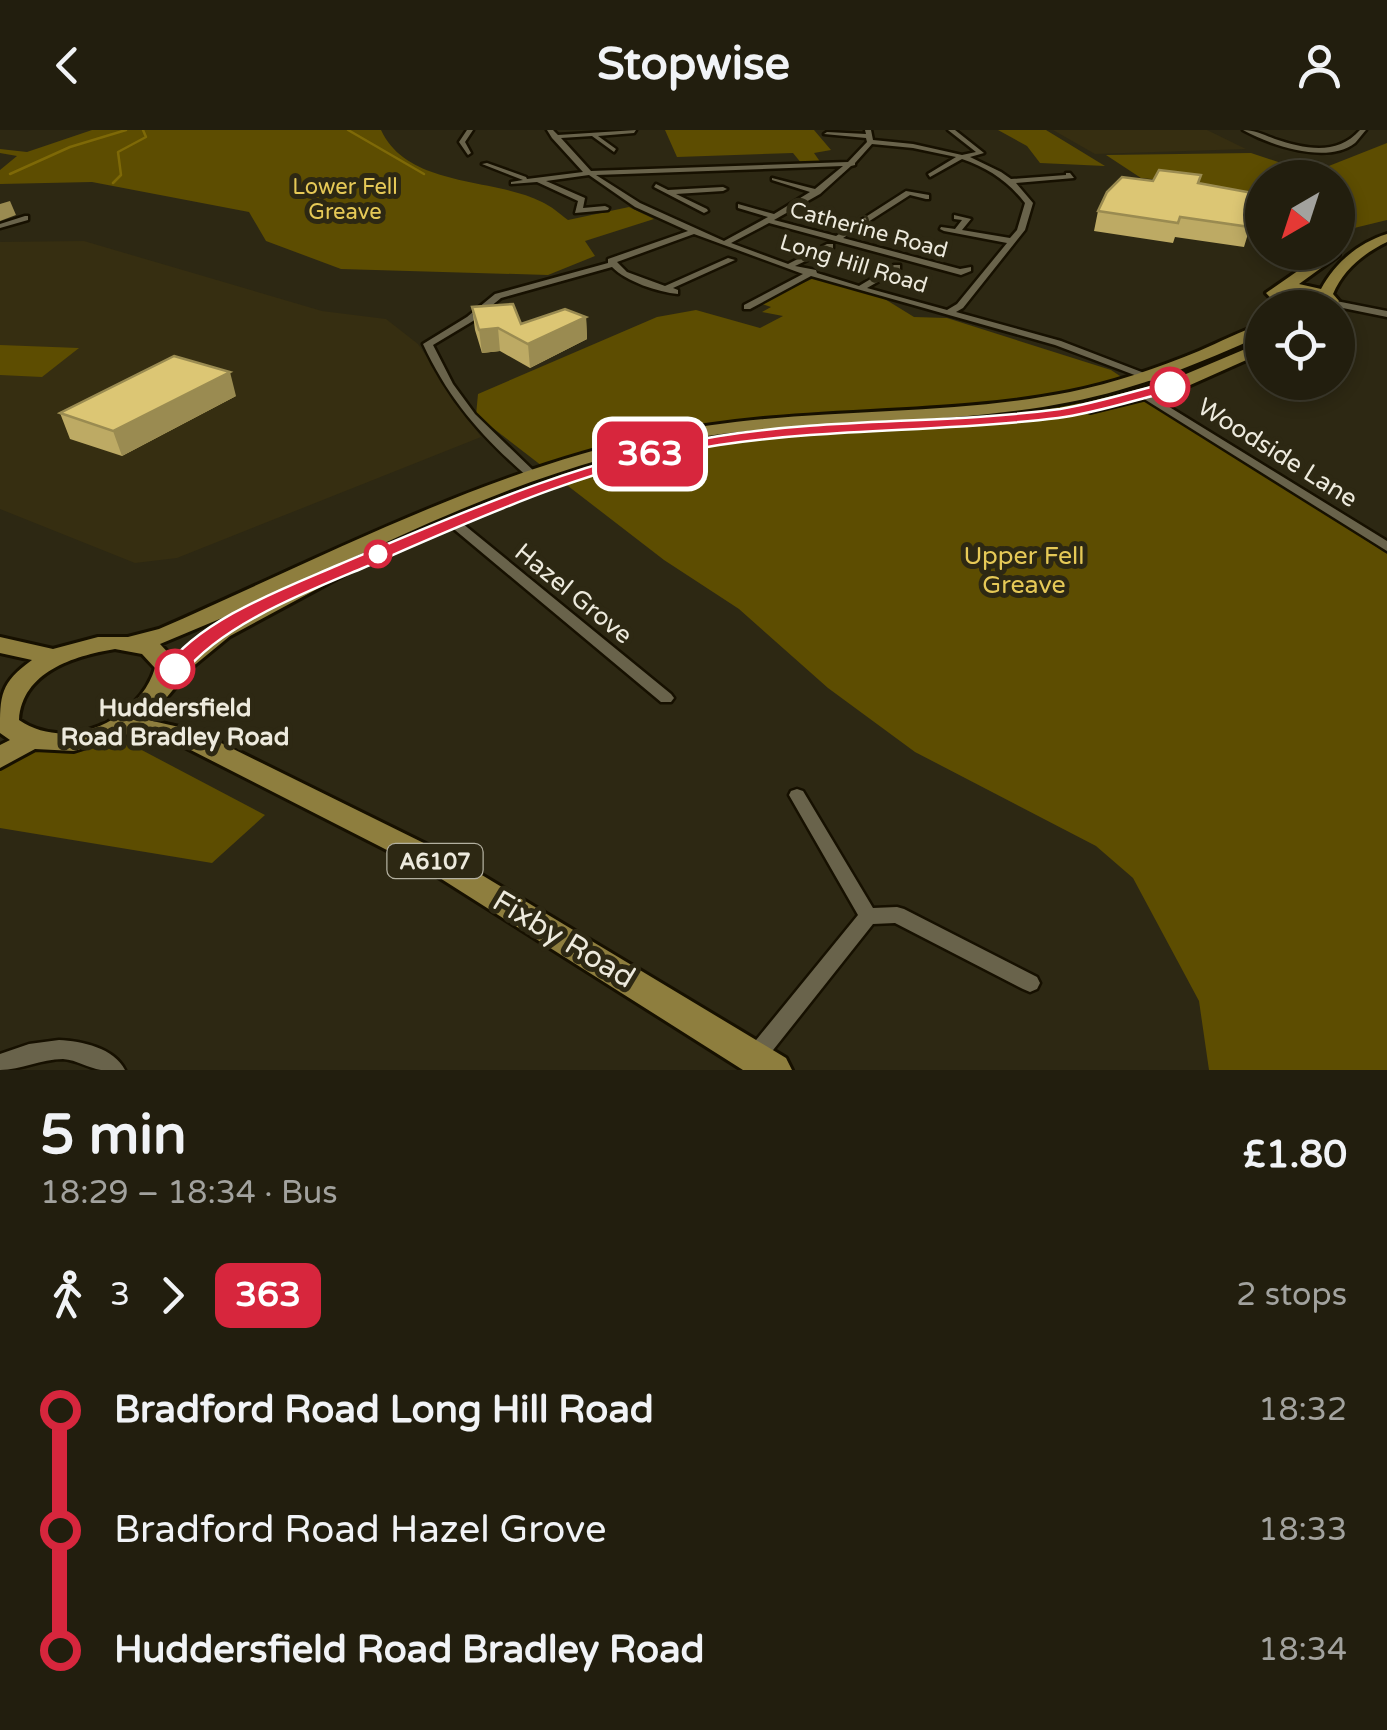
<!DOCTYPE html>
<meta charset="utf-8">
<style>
body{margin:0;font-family:"Varela Round",sans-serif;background:#2a2717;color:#f1f3f6;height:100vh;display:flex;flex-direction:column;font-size:38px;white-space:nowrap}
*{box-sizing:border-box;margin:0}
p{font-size:32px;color:#a2a29e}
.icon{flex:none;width:55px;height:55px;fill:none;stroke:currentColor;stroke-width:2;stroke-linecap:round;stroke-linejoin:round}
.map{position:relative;height:940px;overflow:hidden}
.panel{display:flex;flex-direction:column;background:#221e0e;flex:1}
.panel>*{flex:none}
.badge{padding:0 20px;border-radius:15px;font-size:35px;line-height:65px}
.needle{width:65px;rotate:219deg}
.controls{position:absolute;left:1245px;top:30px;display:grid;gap:20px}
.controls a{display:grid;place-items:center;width:110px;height:110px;border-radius:50%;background:#221e0e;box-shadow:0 5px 15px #0003,0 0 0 2px #3f3c2e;font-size:50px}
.map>.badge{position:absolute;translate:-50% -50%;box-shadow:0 0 0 5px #fff}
.legs{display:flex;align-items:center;gap:15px;height:110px;padding:0 40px;font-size:32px}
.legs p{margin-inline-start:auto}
.overview{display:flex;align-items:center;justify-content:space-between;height:170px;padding:0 40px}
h1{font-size:55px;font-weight:700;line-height:75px}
ul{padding:0 40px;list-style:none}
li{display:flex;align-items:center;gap:35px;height:120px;font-size:38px}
li i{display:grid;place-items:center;width:15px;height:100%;margin:0 12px;background:currentColor}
li i::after{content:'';width:25px;height:25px;margin:-12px;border:8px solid;border-radius:50%;background:#221e0e}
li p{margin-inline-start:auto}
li:first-child i{background:linear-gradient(#0000 50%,currentColor 0)}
li:last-child i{background:linear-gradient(currentColor 50%,#0000 0)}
header{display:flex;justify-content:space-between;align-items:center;height:130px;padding:0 40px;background:#221e0e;font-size:45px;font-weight:700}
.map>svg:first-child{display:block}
.built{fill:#362e11}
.green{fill:#5d4d01}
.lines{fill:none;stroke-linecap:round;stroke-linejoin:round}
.stream{stroke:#7e6907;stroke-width:2.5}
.street-casing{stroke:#161000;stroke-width:5}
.primary-casing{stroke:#161000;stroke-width:6}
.street{fill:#69634b;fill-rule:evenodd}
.primary{fill:#8e7e3e;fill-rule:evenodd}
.wall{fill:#bdaa64}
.shaded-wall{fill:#9a8b51}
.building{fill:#dcc674;stroke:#9a8b51;stroke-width:2.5}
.line-1{fill:#d7263d;stroke:#fff;stroke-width:2.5}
.stop-1-dot{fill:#fff;stroke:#d7263d;stroke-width:5}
.labels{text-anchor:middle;stroke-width:10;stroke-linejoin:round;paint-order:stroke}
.far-park-label{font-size:22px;fill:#e6c957;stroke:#2d2813}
.far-street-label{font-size:22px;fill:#edeadd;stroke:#2d2813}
.shield{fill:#2d2813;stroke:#b3b0a0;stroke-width:2.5}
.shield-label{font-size:22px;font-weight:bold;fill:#edeadd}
.street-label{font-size:25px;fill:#edeadd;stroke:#2d2813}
.park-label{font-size:25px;fill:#e6c957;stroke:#2d2813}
.stop-label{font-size:25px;font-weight:bold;fill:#edeadd;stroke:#2d2813}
.near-street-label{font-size:30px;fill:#edeadd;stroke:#2d2813}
</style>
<header><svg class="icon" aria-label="back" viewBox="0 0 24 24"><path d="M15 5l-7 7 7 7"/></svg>Stopwise<svg class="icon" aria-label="person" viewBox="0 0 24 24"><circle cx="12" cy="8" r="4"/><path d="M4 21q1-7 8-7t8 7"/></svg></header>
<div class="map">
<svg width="1387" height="940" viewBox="0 0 1387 940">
<rect width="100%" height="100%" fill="#2d2813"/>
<!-- built -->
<path class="built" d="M 1053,0 L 1207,0 L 1246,19 L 1095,24 Z
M 84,111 L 322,181 L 386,189 L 418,214 L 481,307 L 177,428 L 135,433 L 0,379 L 0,112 Z"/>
<!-- green -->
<path class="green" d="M 92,0 L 381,0 C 408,58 493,47 542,72 C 551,76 560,84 568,90 L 629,77 L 654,89 L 585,111 L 595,126 L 548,145 L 341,139 L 266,111 L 249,82 L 92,52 L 0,54 L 0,40 L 17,26 L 0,23 L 0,19 L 27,22 Z
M 665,0 L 814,0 L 831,20 L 814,23 L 821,33 L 802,34 L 793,23 L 677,27 Z
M 998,0 L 1046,0 L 1105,36 L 1040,33 L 1027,16 Z
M 1387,13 L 1387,90 L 1342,101 L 1338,100 L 1338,48 L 1262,48 L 1262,74 L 1210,55 L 1141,48 L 1106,25 L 1251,23 L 1311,43 Z
M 816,147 L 875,163 L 914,187 L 947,188 L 1111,240 L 1387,424 L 1387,940 L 1209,940 L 1199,871 L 1133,748 L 1096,716 L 915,622 L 828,558 L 739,479 L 664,430 L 476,285 L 478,264 L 657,187 L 696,180 L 760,198 L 783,186 L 762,182 L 771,177 L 759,173 Z
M 0,215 L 79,218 L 42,247 L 0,245 Z
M 103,611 L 136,617 L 265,685 L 212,733 L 0,698 L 0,640 L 28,621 L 65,620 Z"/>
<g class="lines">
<!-- stream -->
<path class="stream" d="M 348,0 L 424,44
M 10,44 L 70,17 L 126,0
M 113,53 L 121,45 L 118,22 L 146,7 L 143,0"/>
<defs>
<path id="street" d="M 467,0 L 473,0 L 465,12 L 471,23 L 468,25 L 459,12 Z
M 547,0 L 553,0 L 558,5 L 636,0 L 634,3 L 598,6 L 616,19 L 614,22 L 592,6 L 561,8 L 591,41 L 848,32 L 867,12 L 866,8 L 824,4 L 827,2 L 866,4 L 865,0 L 871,0 L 873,10 L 913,14 L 962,25 L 976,22 L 948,0 L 955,0 L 984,23 L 970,27 L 1001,42 L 1011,49 L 1066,45 L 1066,43 L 1070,43 L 1074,48 L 1016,53 L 1033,73 L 1025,100 L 963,178 L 956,182 L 1061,211 L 1178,256 L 1173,259 L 1169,258 L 1055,215 L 811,146 L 750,179 L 744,179 L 744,175 L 803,144 L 694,104 L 617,132 L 627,142 L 665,156 L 728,128 L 735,130 L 673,158 L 678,160 L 678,164 C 658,162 627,152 612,137 L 501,168 L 473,191 L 433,215 L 453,254 L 475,284 L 538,345 L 536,347 L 528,347 C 482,307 449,270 423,214 L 467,187 L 495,164 L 608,133 L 608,129 L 688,101 L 635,77 L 589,45 L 546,51 L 585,68 L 583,78 L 605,76 L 609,78 L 608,80 L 575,83 L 578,71 L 537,52 L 511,54 L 511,52 L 523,50 L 482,34 L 487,33 L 526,47 L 527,49 L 583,42 L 552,8 ZM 872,14 L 913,18 L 956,27 L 928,44 L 930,47 L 962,29 C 988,38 1008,51 1025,73 L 1017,100 L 1010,108 L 962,100 L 971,89 L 954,85 L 954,89 L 962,90 L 955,99 L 941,97 L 940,99 L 944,101 L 1007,113 L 957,174 L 947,180 L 867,158 L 900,139 L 900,135 L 894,135 L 859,156 L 817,143 L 816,140 L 795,136 L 833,118 L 833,114 L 827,114 L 788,134 L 731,113 L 769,93 L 961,145 L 971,141 L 971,137 L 960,139 L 843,108 L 910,65 L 926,69 L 929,69 L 929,65 L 906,61 L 836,106 L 774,90 L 820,64 L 851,36 L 855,35 L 855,33 ZM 843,36 L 815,59 L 772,48 L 772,50 L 810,62 L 774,84 L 738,74 L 738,78 L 768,87 L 724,111 L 640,73 L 596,45 Z
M 1243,0 C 1255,0 1264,5 1275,9 C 1305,19 1337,26 1360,0 L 1366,0 C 1365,1 1356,12 1355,13 C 1327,35 1270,15 1243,0 Z
M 656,54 L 668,60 L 723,57 L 727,59 L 723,61 L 676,64 L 707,79 L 708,81 L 704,83 L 654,57 Z
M 25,86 L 28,86 L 28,90 L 0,98 L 0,94 Z
M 1331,170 L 1387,181 L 1387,187 L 1328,175 L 1328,171 Z
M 1145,262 L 1387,411 L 1387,421 L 1141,267 L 1141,263 Z
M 453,388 L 457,389 L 671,564 L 674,568 L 671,572 L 661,572 L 449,395 L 447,392 Z
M 797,659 L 803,661 L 873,778 L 897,777 L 904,779 L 1037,847 L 1040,853 L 1037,859 L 1030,862 L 1023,859 L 895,793 L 873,794 L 762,934 L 755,937 L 748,934 L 744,927 L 748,920 L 858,785 L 789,665 L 791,661 Z
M 59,910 C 82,911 114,918 125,940 C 117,940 108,940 101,940 C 88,938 77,930 63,929 C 41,929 21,940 0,940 L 0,924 L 29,914 Z"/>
<path id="primary" d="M 1387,104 L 1387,112 C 1364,123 1343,140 1333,164 L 1339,171 L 1334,178 L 1319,178 L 1324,171 L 1321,168 L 1293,161 L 1283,164 L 1314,178 C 1294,178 1280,179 1266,163 L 1325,122 L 1338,122 L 1339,119 L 1339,125 L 1299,154 L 1321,159 C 1335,133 1358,113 1387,104 Z
M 1262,194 L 1262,205 C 1201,233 1137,259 1070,272 C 950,296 827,289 707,306 C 574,326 449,382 329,439 L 342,439 L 345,444 L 230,506 L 191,538 L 148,590 L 197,601 L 452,727 L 786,928 L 792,940 L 743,940 L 432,743 L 181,615 L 128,604 L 74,621 L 35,619 L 0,638 L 0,615 L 10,610 L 0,603 C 0,565 0,553 32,530 L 0,523 L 0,507 L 53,519 L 98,507 L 128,507 L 159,499 C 322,428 482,342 657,305 C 793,275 934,289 1070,262 C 1114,253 1158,238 1199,221 C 1220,212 1241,201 1262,194 ZM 234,483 L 173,528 L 160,514 ZM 115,519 L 142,524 L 155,538 C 139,591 67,623 19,590 C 22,542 73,526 115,519 Z
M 1262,212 L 1262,223 L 1179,260 L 1090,282 L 1081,277 L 1084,273 L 1167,252 Z"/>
</defs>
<!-- street casing -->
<use href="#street" class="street-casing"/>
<!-- primary casing -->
<use href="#primary" class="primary-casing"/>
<!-- street -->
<use href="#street" class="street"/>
<!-- primary -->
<use href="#primary" class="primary"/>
</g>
<!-- wall -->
<path class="wall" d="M 1201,45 L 1199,53 L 1250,97 L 1244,117 L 1175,107 L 1173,113 L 1094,101 L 1098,81 L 1153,51 Z
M 472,177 L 521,194 L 586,187 L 587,209 L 530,238 L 500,221 L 482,223 L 475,200 Z
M 236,266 L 122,326 L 70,309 L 60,283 Z"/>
<!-- shaded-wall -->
<path class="shaded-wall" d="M 10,71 L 16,85 L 0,91 L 0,74 Z
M 586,187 L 587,209 L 530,238 L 528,214 Z
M 498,198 L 500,221 L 482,223 L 479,200 Z
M 230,242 L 236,266 L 122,326 L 113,301 Z"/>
<!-- building -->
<path class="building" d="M 1159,40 L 1201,45 L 1198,53 L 1258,64 L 1250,97 L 1180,87 L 1178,93 L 1098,81 L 1107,62 L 1122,47 L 1153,51 Z
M 513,174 L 521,194 L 565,179 L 586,187 L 528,214 L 498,198 L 479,200 L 472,177 Z
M 174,226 L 230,242 L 113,301 L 60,283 Z"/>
<!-- line-1 -->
<path class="line-1" d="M 1170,252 L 1176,254 L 1176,260 C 1137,269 1097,283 1058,288 C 946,302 831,298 719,315 C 592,335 480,387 363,438 C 306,462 221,495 183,544 L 168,544 L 165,539 C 198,490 285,458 338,435 C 463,382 583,328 719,306 C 831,288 947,294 1060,279 C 1097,273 1134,261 1170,252 Z"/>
<!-- markers -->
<g class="stop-1-dot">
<circle cx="1170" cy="257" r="18"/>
<circle cx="378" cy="424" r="12"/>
<circle cx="175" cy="539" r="18"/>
</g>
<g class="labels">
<!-- far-park labels -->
<g class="far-park-label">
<text x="345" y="64">Lower Fell<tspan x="345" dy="25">Greave</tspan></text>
</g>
<!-- far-street labels -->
<g class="far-street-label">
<text transform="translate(869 99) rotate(15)" y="8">Catherine Road</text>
<text transform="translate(854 133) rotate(17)" y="8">Long Hill Road</text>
</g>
<!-- shield labels -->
<rect class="shield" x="387.5" y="714" width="95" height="34" rx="8"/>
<g class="shield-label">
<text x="435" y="739">A6107</text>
</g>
<!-- street labels -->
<g class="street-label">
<text transform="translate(1278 322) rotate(32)" y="9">Woodside Lane</text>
<text transform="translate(574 463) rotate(39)" y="9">Hazel Grove</text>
</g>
<!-- park labels -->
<g class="park-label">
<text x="1024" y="434">Upper Fell<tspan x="1024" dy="29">Greave</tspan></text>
</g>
<!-- stop labels -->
<g class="stop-label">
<text x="175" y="586">Huddersfield<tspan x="175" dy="29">Road Bradley Road</tspan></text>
</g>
<!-- near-street labels -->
<g class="near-street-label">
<text transform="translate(564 809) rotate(31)" y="10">Fixby Road</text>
</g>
</g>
</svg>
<div class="controls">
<a><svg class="needle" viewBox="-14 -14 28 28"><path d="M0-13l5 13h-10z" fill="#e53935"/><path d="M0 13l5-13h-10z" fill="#a2a29e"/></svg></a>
<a><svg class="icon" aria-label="locate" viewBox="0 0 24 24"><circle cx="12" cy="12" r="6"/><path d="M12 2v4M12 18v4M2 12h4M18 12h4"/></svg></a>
</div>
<b class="badge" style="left:650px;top:324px;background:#d7263d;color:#fff">363</b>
</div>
<section class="panel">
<div class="overview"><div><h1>5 min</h1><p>18:29 – 18:34 · Bus</p></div><b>£1.80</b></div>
<div class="legs"><svg class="icon" aria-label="walk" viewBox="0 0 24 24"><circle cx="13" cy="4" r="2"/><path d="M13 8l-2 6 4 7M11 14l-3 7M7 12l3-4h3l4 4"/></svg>3<svg class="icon" aria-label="forward" viewBox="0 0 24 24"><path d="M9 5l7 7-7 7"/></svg><b class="badge" style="background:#d7263d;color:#fff">363</b><p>2 stops</p></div>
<ul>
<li><i style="color:#d7263d"></i><b>Bradford Road Long Hill Road</b><p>18:32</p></li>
<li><i style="color:#d7263d"></i><span>Bradford Road Hazel Grove</span><p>18:33</p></li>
<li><i style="color:#d7263d"></i><b>Huddersfield Road Bradley Road</b><p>18:34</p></li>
</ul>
</section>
